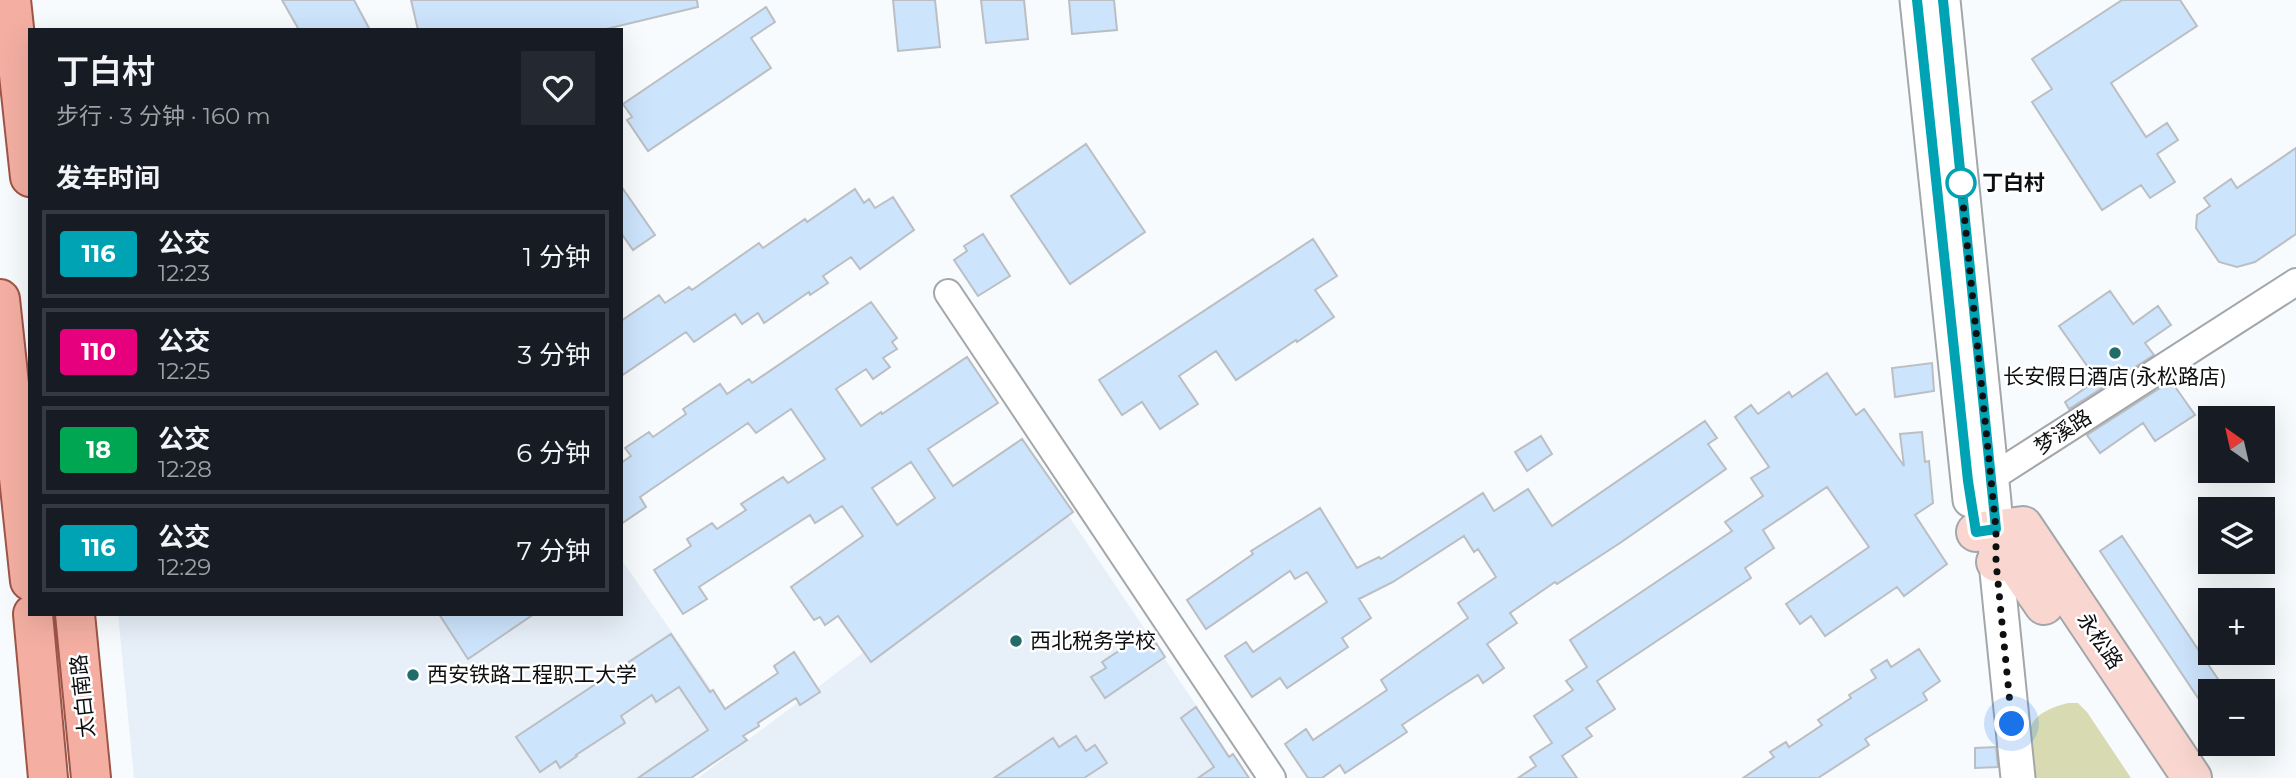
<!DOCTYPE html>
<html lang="zh">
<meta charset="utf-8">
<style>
body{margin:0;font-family:Montserrat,"Noto Sans SC",sans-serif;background:#242831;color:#f1f3f6;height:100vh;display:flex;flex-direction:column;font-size:26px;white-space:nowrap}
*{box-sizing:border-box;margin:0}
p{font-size:23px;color:#9ea1a6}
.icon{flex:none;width:38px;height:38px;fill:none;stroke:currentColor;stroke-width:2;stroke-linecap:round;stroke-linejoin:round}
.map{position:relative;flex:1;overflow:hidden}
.sheet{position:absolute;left:28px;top:28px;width:595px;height:588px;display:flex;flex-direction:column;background:#171b24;border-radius:0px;box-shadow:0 7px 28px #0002}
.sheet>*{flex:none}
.badge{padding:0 14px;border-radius:5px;font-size:24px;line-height:46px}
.needle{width:46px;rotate:326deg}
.buttons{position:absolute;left:2198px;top:406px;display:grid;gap:14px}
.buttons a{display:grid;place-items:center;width:77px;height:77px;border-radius:0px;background:#171b24;box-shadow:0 7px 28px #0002;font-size:35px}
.you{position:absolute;width:35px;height:35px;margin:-18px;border:5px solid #fff;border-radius:50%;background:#1a73e8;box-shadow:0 0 0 10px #1a73e833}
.map>.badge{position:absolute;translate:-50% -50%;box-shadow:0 0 0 4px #fff}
h2{padding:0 28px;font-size:26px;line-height:63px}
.round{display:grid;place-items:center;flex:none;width:74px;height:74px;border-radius:0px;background:#242831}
.headline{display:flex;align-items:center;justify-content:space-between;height:119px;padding:0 28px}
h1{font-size:33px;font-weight:600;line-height:52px}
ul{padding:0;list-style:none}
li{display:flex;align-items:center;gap:21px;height:88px;margin:0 14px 10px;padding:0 14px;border:4px solid #363941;border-radius:0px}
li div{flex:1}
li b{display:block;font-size:26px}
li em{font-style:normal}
li .badge{min-width:77px;font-weight:700;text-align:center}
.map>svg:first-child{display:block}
.built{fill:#e7eff9}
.green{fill:#d8dbb2}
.building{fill:#cce4fc;stroke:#bbbec2;stroke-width:2;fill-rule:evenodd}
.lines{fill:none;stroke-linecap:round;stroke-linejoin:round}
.minor-casing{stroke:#a3a7aa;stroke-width:30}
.tertiary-casing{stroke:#a3a7aa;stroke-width:37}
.secondary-casing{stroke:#a3a7aa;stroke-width:42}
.primary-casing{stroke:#9e5547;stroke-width:42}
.minor{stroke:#fff;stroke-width:26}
.tertiary{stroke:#fff;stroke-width:33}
.secondary{stroke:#f9d7d0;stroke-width:38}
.primary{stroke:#f4afa2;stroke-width:38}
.line-casing{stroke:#fff;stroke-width:16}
.line{stroke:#00a3b4;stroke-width:10}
.walk{stroke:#0e0f10;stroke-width:7;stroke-dasharray:0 12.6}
.stop-dot{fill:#fff;stroke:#00a3b4;stroke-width:3.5}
.poi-dot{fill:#226d6b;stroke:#fff;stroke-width:2.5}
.labels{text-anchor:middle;stroke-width:5;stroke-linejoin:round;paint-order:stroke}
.stop-label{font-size:21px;font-weight:bold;fill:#0e0f10;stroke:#fff;text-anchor:start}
.poi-label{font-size:21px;fill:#0e0f10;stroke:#fff;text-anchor:start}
.street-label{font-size:21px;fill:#0e0f10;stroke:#fff}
</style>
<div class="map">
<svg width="2296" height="778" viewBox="0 0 2296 778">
<rect width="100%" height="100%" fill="#f7fbfe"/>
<!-- built -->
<path class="built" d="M 1060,503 L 1245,778 L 698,778 Z
M 621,559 L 744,736 L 686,778 L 134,778 L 118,614 L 621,614 Z"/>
<!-- green -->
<path class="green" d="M 2068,703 L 2078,703 L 2087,712 L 2131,778 L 2030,778 C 2029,735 2018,716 2068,703 Z"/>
<!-- building -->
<path class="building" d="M 282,0 L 354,0 L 370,30 L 299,30 Z
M 411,0 L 697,0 L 698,7 L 602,30 L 418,30 Z
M 893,0 L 935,0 L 940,47 L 898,51 Z
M 981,0 L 1024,0 L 1028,39 L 986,43 Z
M 1069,0 L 1114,0 L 1117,30 L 1072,34 Z
M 2122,0 L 2180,0 L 2197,26 L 2111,83 L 2146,137 L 2167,123 L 2178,140 L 2157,154 L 2175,182 L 2150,198 L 2141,185 L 2102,210 L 2032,102 L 2052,89 L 2032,59 Z
M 766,7 L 775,22 L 751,38 L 771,68 L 648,151 L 627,120 L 632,117 L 623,104 Z
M 1086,144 L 1145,232 L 1070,284 L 1011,196 Z
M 2296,148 L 2296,234 L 2255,262 L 2237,267 L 2219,262 L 2196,228 L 2197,215 L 2210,206 L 2204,198 L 2231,179 L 2237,188 Z
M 621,186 L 655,235 L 633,250 L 621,233 Z
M 855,189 L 864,203 L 869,199 L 875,208 L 893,197 L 914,230 L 860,269 L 851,257 L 823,276 L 828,283 L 810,295 L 809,292 L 764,323 L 758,313 L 742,324 L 735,314 L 694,342 L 686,332 L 621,376 L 621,321 L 659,295 L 665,303 L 689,287 L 692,290 L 759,243 L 763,248 L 805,219 L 807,222 Z
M 983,234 L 1010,276 L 978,296 L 954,260 L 967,251 L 964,246 Z
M 1313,239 L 1337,276 L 1315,290 L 1334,317 L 1297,342 L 1296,340 L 1236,380 L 1216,351 L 1179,376 L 1198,404 L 1160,429 L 1142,402 L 1122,415 L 1099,380 Z
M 2110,291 L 2133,324 L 2158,306 L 2171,325 L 2145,343 L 2154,355 L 2069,409 L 2065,402 L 2097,380 L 2059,326 Z
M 871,302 L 897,338 L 892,342 L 897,349 L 883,358 L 890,367 L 873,379 L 866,369 L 836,389 L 861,426 L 881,412 L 882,414 L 967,357 L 998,403 L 928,449 L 953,486 L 1022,439 L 1073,512 L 871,662 L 838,616 L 825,625 L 820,617 L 814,620 L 791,587 L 863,536 L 842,506 L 815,523 L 810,515 L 699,587 L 707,599 L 683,614 L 654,570 L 691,546 L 687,539 L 712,523 L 717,529 L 746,510 L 741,504 L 783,477 L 788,483 L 825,459 L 791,409 L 756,433 L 748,423 L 640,497 L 646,507 L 621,524 L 621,463 L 631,456 L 625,448 L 649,432 L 653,437 L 686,414 L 683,409 L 720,384 L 727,394 L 749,379 L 752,383 ZM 911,462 L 935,498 L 897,525 L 872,488 Z
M 1932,363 L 1934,391 L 1895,397 L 1892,368 Z
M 1827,373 L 1856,415 L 1864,409 L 1904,466 L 1900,434 L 1922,432 L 1925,462 L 1929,461 L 1933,503 L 1915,515 L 1947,564 L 1904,596 L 1897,587 L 1825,636 L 1811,616 L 1800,624 L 1786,604 L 1869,547 L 1827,487 L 1763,530 L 1774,548 L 1745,568 L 1751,578 L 1597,681 L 1615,709 L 1586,728 L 1592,736 L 1562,756 L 1577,778 L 1518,778 L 1536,766 L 1530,757 L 1552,743 L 1534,716 L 1573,690 L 1566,681 L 1587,667 L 1570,640 L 1732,531 L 1725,522 L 1763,496 L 1751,478 L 1769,467 L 1735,417 L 1751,405 L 1758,414 L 1789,392 L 1792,397 Z
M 2171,381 L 2195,415 L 2155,441 L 2143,423 L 2100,453 L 2087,435 Z
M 1705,421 L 1717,438 L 1708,444 L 1726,469 L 1620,543 L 1557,584 L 1555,582 L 1510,613 L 1517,623 L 1487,644 L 1504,668 L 1483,683 L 1478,675 L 1447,695 L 1402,725 L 1407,732 L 1345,773 L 1340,765 L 1322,778 L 1308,778 L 1285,744 L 1306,729 L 1313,740 L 1387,690 L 1381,680 L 1468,618 L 1458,603 L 1496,577 L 1478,549 L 1474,552 L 1464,536 L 1393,582 L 1359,599 L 1371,618 L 1342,638 L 1348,647 L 1287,688 L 1280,678 L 1252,697 L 1225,656 L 1246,642 L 1253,652 L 1327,602 L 1307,572 L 1295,579 L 1290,571 L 1206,629 L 1187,600 L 1253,554 L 1251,551 L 1320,508 L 1357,568 L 1379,557 L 1381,559 L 1483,493 L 1494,511 L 1528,489 L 1552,526 Z
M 1541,436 L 1552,454 L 1527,471 L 1515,452 Z
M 2122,536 L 2226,691 L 2210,691 L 2210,716 L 2100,551 Z
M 439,614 L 534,614 L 468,659 Z
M 671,634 L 710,692 L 713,690 L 725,709 L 778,673 L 774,666 L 794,652 L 820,692 L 800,705 L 796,698 L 758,723 L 759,726 L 743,736 L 747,740 L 691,778 L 638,778 L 708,730 L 679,687 L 656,702 L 652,695 L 621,716 L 625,723 L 576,755 L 577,756 L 560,768 L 556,761 L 540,772 L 516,737 Z
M 1152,637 L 1165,657 L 1105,698 L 1091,677 L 1106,668 L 1102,662 L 1134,641 L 1138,646 Z
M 1919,649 L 1940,681 L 1923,693 L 1927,700 L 1865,739 L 1869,745 L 1818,778 L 1743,778 L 1774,757 L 1770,752 L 1786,742 L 1789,747 L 1822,725 L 1818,720 L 1851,698 L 1849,695 L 1876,678 L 1871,670 L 1887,660 L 1891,667 Z
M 1196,707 L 1229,757 L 1233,754 L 1249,778 L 1198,778 L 1214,767 L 1181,718 Z
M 1076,736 L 1086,751 L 1095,745 L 1107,763 L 1084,778 L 994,778 L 1053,738 L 1059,747 Z
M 1996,747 L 1998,767 L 1975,768 L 1975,748 Z"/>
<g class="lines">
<defs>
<path id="minor" d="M 948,293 L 1272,778
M 1977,480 L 1991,478 L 2296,282"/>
<path id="tertiary" d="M 1917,0 L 1970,500
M 1943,0 L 1994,502 L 1996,529 L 1996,562 L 2018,778"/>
<path id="secondary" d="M 1976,532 L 2023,526 L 2192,778
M 1996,562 L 2014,561 L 2044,605"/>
<path id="primary" d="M 11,0 L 30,177
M 0,299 L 30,581
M 33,614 L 48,778
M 75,614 L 91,778"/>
</defs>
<!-- minor casing -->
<use href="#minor" class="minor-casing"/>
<!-- tertiary casing -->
<use href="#tertiary" class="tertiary-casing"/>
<!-- secondary casing -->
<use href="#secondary" class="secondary-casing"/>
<!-- primary casing -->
<use href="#primary" class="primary-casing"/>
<!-- minor -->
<use href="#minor" class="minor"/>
<!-- tertiary -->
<use href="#tertiary" class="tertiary"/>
<!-- secondary -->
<use href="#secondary" class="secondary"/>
<!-- primary -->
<use href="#primary" class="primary"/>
</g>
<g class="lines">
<defs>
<path id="line" d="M 1917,0 L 1968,481 L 1976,532 L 1996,529 L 1943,0"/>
</defs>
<!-- line casing -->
<use href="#line" class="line-casing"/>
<!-- line -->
<use href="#line" class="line"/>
<!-- walk -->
<path class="walk" d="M 1961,183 L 1996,529 L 1996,562 L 2012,724"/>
</g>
<!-- markers -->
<circle class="stop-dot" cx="1961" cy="183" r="14"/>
<g class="poi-dot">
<circle cx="2115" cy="353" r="7"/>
<circle cx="1016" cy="641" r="7"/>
<circle cx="413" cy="675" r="7"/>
</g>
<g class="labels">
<!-- stop labels -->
<g class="stop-label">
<text x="1982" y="190">丁白村</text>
</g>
<!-- poi labels -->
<g class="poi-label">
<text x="2115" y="384" text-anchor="middle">长安假日酒店(永松路店)</text>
<text x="1030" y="648">西北税务学校</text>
<text x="427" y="682">西安铁路工程职工大学</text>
</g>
<!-- street labels -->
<g class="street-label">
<text transform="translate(2063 432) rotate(-33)" y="7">梦溪路</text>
<text transform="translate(2100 641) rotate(56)" y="7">永松路</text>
<text transform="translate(83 696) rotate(-96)" y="7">太白南路</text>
</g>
</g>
</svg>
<div class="buttons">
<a><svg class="needle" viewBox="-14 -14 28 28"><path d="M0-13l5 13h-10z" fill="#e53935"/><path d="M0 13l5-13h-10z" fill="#9ea1a6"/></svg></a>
<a><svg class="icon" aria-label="layers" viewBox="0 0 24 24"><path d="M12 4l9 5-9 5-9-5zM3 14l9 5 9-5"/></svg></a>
<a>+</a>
<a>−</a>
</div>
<div class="you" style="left:2012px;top:724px"></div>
<section class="sheet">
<div class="headline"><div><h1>丁白村</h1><p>步行 · 3 分钟 · 160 m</p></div><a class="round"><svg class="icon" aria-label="heart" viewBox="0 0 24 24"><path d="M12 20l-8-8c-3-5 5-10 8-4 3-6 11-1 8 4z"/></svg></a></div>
<h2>发车时间</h2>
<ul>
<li><span class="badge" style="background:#00a3b4;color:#fff">116</span><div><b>公交</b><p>12:23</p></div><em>1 分钟</em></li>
<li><span class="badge" style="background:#e6007e;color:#fff">110</span><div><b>公交</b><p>12:25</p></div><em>3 分钟</em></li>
<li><span class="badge" style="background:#00a651;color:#fff">18</span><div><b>公交</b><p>12:28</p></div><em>6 分钟</em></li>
<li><span class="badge" style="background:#00a3b4;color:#fff">116</span><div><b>公交</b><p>12:29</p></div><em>7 分钟</em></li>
</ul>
</section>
</div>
